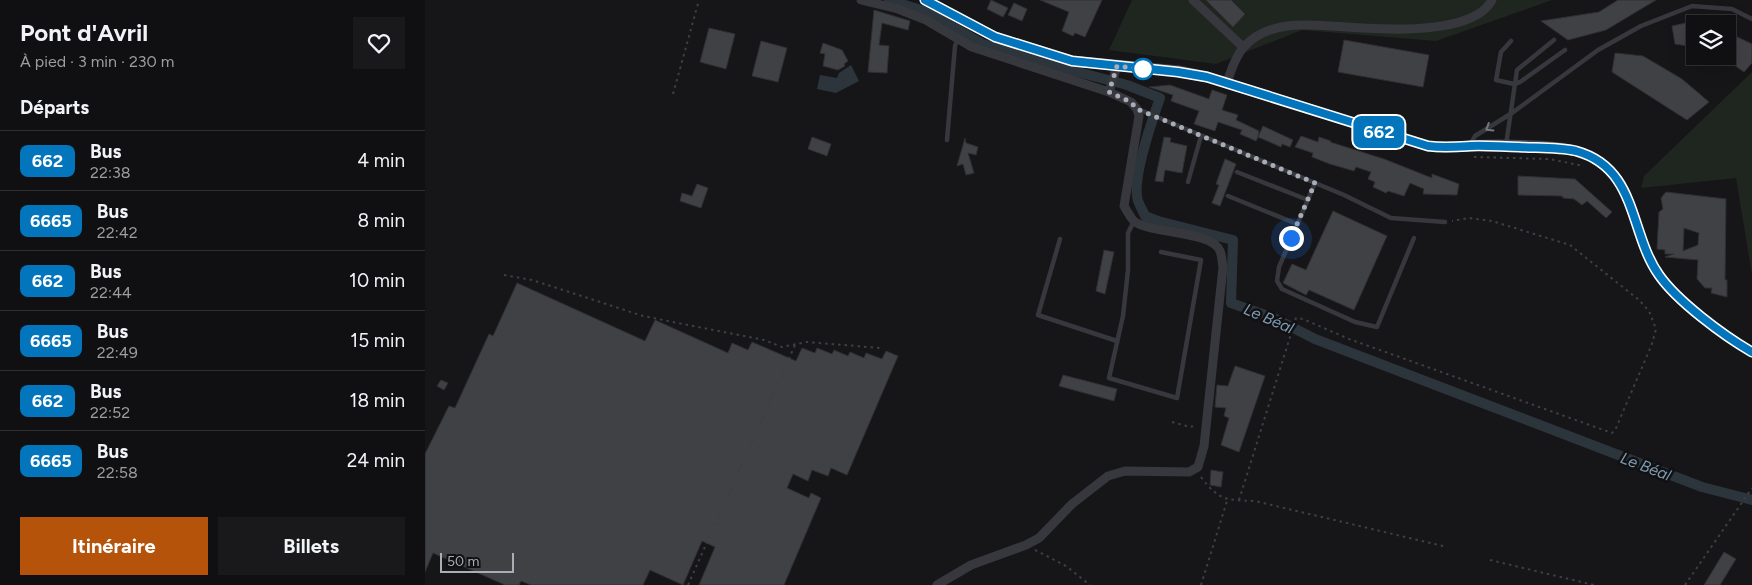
<!DOCTYPE html>
<html lang="fr">
<meta charset="utf-8">
<style>
body{margin:0;font-family:Figtree,sans-serif;background:#19191b;color:#f1f3f6;height:100vh;display:flex;flex-direction:column;font-size:19px;white-space:nowrap}
*{box-sizing:border-box;margin:0}
p{font-size:16px;color:#9c9d9f}
.icon{flex:none;width:28px;height:28px;fill:none;stroke:currentColor;stroke-width:2;stroke-linecap:round;stroke-linejoin:round}
.map{position:relative;flex:1;overflow:hidden}
.drawer{display:flex;flex-direction:column;background:#101012;width:425px}
.drawer>*{flex:none}
.badge{padding:0 10px;border-radius:8px;font-size:18px;line-height:32px}
.tools{position:absolute;left:1261px;top:15px;display:grid;gap:10px}
.tools a{display:grid;place-items:center;width:50px;height:50px;border-radius:0px;background:#101012;box-shadow:0 5px 20px #0002,0 0 0 1px #303032;font-size:25px}
.scale{position:absolute;left:15px;bottom:12px;width:74px;box-sizing:border-box;padding-left:5px;border:2px solid #a8adb8;border-top:0;font-size:14px;line-height:18px;white-space:nowrap;color:#a8adb8;-webkit-text-stroke:4px #111113;paint-order:stroke}
.you{position:absolute;width:25px;height:25px;margin:-12px;border:4px solid #fff;border-radius:50%;background:#1a73e8;box-shadow:0 0 0 8px #1a73e833}
.map>.badge{position:absolute;translate:-50% -50%;box-shadow:0 0 0 2px #fff}
h2{padding:0 20px;font-size:19px;line-height:45px}
.round{display:grid;place-items:center;flex:none;width:52px;height:52px;border-radius:0px;background:#19191b}
.summary{display:flex;align-items:center;justify-content:space-between;height:85px;padding:0 20px}
h1{font-size:24px;font-weight:700;line-height:38px}
.action{display:flex;gap:10px;margin-top:auto;padding:10px 20px}
.action a{flex:1;height:58px;border-radius:0px;background:#b45309;color:#fff;font-size:20px;font-weight:700;line-height:58px;text-align:center}
.action a+a{background:#19191b;color:#f1f3f6}
ul{padding:0;list-style:none}
li{display:flex;align-items:center;gap:15px;height:60px;padding:0 20px;border-top:1px solid #303032}
li div{flex:1}
li b{display:block;font-size:19px}
li em{font-style:normal}
li .badge{min-width:55px;font-weight:700;text-align:center}
main{display:flex;flex:1;min-height:0}
.map>svg:first-child{display:block}
.green{fill:#1e261f}
.water{fill:#2c353c}
.lines{fill:none;stroke-linecap:round;stroke-linejoin:round}
.canal{stroke:#2c353c;stroke-width:10}
.building{fill:#404145;stroke:#303034;fill-rule:evenodd}
.path{stroke:#3d3f44;stroke-width:2;stroke-dasharray:2.5 4;stroke-linecap:butt}
.service{stroke:#37383d;stroke-width:4.5}
.minor{stroke:#37383d;stroke-width:9}
.secondary{stroke:#45474d;stroke-width:11}
.oneway{stroke:#757881}
.line-casing{stroke:#fff;stroke-width:11}
.line{stroke:#0275bc;stroke-width:8}
.walk{stroke:#a8adb8;stroke-width:5;stroke-dasharray:0 9}
.stop-dot{fill:#fff;stroke:#0275bc;stroke-width:2.5}
.labels{text-anchor:middle;stroke-width:5;stroke-linejoin:round;paint-order:stroke}
.water-label{font-size:16px;font-style:italic;fill:#7f9bb3;stroke:#111113}
</style>
<main>
<section class="drawer">
<div class="summary"><div><h1>Pont d'Avril</h1><p>À pied · 3 min · 230 m</p></div><a class="round"><svg class="icon" aria-label="heart" viewBox="0 0 24 24"><path d="M12 20l-8-8c-3-5 5-10 8-4 3-6 11-1 8 4z"/></svg></a></div>
<h2>Départs</h2>
<ul>
<li><span class="badge" style="background:#0275bc;color:#fff">662</span><div><b>Bus</b><p>22:38</p></div><em>4 min</em></li>
<li><span class="badge" style="background:#0275bc;color:#fff">6665</span><div><b>Bus</b><p>22:42</p></div><em>8 min</em></li>
<li><span class="badge" style="background:#0275bc;color:#fff">662</span><div><b>Bus</b><p>22:44</p></div><em>10 min</em></li>
<li><span class="badge" style="background:#0275bc;color:#fff">6665</span><div><b>Bus</b><p>22:49</p></div><em>15 min</em></li>
<li><span class="badge" style="background:#0275bc;color:#fff">662</span><div><b>Bus</b><p>22:52</p></div><em>18 min</em></li>
<li><span class="badge" style="background:#0275bc;color:#fff">6665</span><div><b>Bus</b><p>22:58</p></div><em>24 min</em></li>
</ul>
<div class="action"><a>Itinéraire</a><a>Billets</a></div>
</section>
<div class="map">
<svg width="1327" height="585" viewBox="0 0 1327 585">
<rect width="100%" height="100%" fill="#161618"/>
<!-- green -->
<path class="green" d="M 707,0 L 1127,0 L 1011,41 L 877,30 L 791,64 L 684,50 Z
M 1327,72 L 1327,275 L 1311,178 L 1216,188 L 1219,176 Z"/>
<!-- water -->
<path class="water" d="M 426,65 L 434,81 L 411,93 L 392,89 L 395,75 L 412,78 L 414,73 Z"/>
<g class="lines">
<!-- canal -->
<path class="canal" d="M 464,0 L 502,12 L 558,44 L 615,62 L 702,85 L 735,98 C 727,121 706,179 713,201 C 715,206 718,211 720,216 L 733,221 L 808,240 L 806,303 L 849,318 L 890,339 L 1277,487 L 1327,500"/>
</g>
<!-- building -->
<path class="building" d="M 566,0 L 583,8 L 578,17 L 562,9 Z
M 615,0 L 677,0 L 660,37 L 650,33 L 648,36 L 637,31 L 644,12 Z
M 781,0 L 806,0 L 820,14 L 808,27 Z
M 1193,0 L 1231,0 L 1181,30 L 1143,40 L 1116,21 L 1174,12 Z
M 589,3 L 602,9 L 597,21 L 583,15 Z
M 449,10 L 485,21 L 483,30 L 457,23 L 454,45 L 464,46 L 462,73 L 443,72 Z
M 1270,21 L 1270,47 L 1250,44 L 1247,26 Z
M 284,28 L 310,34 L 301,69 L 275,62 Z
M 1302,32 L 1327,44 L 1327,63 L 1319,72 L 1302,60 Z
M 919,40 L 1004,55 L 998,87 L 913,72 Z
M 336,41 L 362,48 L 353,82 L 327,76 Z
M 398,43 L 417,50 L 423,61 L 419,64 L 420,66 L 413,70 L 398,66 L 400,54 L 395,53 Z
M 1190,53 L 1218,56 L 1257,79 L 1284,102 L 1262,120 L 1187,72 Z
M 745,85 L 784,99 L 787,90 L 802,95 L 797,110 L 813,115 L 811,120 L 834,131 L 833,137 L 838,126 L 868,140 L 865,147 L 857,144 L 856,147 L 833,137 L 831,141 L 815,134 L 817,130 L 793,122 L 790,131 L 769,124 L 774,111 L 746,101 L 748,95 L 724,87 Z
M 876,136 L 893,142 L 894,137 L 906,141 L 905,142 L 959,159 L 1007,178 L 1007,174 L 1034,184 L 1032,195 L 998,194 L 999,189 L 985,183 L 979,196 L 963,191 L 961,193 L 948,187 L 950,182 L 943,179 L 946,172 L 931,167 L 929,171 L 905,164 L 887,157 L 888,153 L 870,147 Z
M 387,137 L 406,144 L 402,156 L 383,149 Z
M 739,137 L 746,138 L 745,142 L 762,146 L 757,173 L 740,170 L 738,182 L 730,181 Z
M 540,138 L 541,143 L 553,147 L 551,155 L 543,153 L 549,173 L 541,175 L 538,164 L 532,166 Z
M 800,159 L 811,164 L 795,206 L 787,203 L 794,185 L 791,184 Z
M 1093,176 L 1150,179 L 1187,212 L 1181,218 L 1162,201 L 1157,205 L 1149,199 L 1138,198 L 1137,196 L 1093,195 Z
M 272,184 L 283,188 L 276,208 L 255,201 L 257,193 L 267,196 Z
M 1241,192 L 1301,199 L 1300,280 L 1302,280 L 1302,297 L 1286,293 L 1287,288 L 1280,288 L 1272,279 L 1273,260 L 1240,257 L 1249,254 L 1240,254 L 1240,250 L 1232,249 L 1234,212 L 1238,209 L 1236,198 ZM 1259,228 L 1274,233 L 1273,245 L 1258,251 Z
M 908,211 L 962,236 L 929,310 L 884,290 L 881,295 L 858,283 L 867,264 L 881,270 Z
M 679,250 L 689,252 L 680,294 L 671,291 Z
M 92,283 L 220,341 L 230,320 L 303,353 L 307,343 L 323,350 L 327,342 L 371,361 L 377,348 L 390,353 L 392,348 L 407,354 L 409,350 L 423,356 L 425,352 L 439,358 L 441,353 L 457,359 L 461,351 L 473,356 L 422,475 L 406,468 L 403,476 L 387,470 L 383,481 L 368,474 L 362,488 L 384,498 L 386,493 L 396,498 L 359,585 L 274,585 L 290,547 L 277,541 L 258,585 L 225,570 L 218,585 L 106,585 L 96,581 L 94,585 L 80,585 L 8,553 L 0,572 L 0,454 L 24,406 L 30,408 L 64,334 L 68,336 Z
M 810,366 L 840,376 L 814,452 L 796,445 L 804,418 L 799,416 L 801,408 L 790,407 L 792,385 L 803,386 Z
M 638,375 L 692,389 L 689,401 L 634,386 Z
M 16,380 L 23,383 L 19,390 L 12,386 Z
M 786,470 L 798,472 L 796,487 L 785,485 Z
M 1299,552 L 1311,559 L 1295,585 L 1279,585 Z"/>
<g class="lines">
<!-- path -->
<path class="path" d="M 248,94 L 274,0
M 1049,157 L 1124,159 L 1159,166
M 79,275 L 107,280 L 218,316 L 339,340 L 357,347 L 382,342 L 455,348
M 747,422 L 765,427 L 772,425
M 776,477 C 794,501 802,500 830,501 L 1022,547
M 814,500 L 871,318 L 878,319 L 924,339 L 1187,433 L 1191,428 L 1227,344 L 1231,329 L 1224,311 L 1214,300 L 1145,245 L 1067,221 L 1044,218 L 1027,221
M 610,550 L 641,566 L 665,585
M 1065,560 L 1169,585
M 263,585 L 370,345
M 776,585 L 802,501
M 1260,585 L 1327,488"/>
<!-- service -->
<path class="service" d="M 1086,41 L 1076,52 L 1071,80 L 1089,84 L 1095,82 L 1140,50
M 713,109 L 919,195 L 966,218 L 1020,222
M 522,140 L 530,46 L 533,38
M 1045,145 L 1050,136 L 1087,113 L 1173,50 L 1216,26 L 1267,6 L 1307,9 L 1327,19
M 1081,145 L 1092,70 L 1129,40
M 812,172 L 883,200
M 763,182 L 776,136
M 890,183 L 854,267 L 852,281 L 857,289 L 930,322 L 952,327 L 989,238
M 803,196 L 872,224
M 709,221 L 703,233 L 703,270 L 698,316 L 684,378 L 752,398 L 776,260 L 736,252
M 635,239 L 613,315 L 692,341"/>
<!-- minor -->
<path class="minor" d="M 436,0 L 473,9 L 501,20 L 547,47 L 684,92 L 706,102 L 712,109 L 714,116 L 699,206 C 702,211 706,219 710,222 C 729,234 787,231 795,251 C 797,255 797,262 798,267 L 779,446 L 773,467 L 764,472 L 700,471 L 683,476 L 647,504 L 614,538 L 601,545 L 546,565 L 512,585
M 768,0 L 818,47
M 802,82 C 806,71 810,57 818,48 C 847,14 900,27 938,28 C 970,30 1050,33 1067,0
M 684,92 L 692,66"/>
<!-- secondary -->
<path class="secondary" d="M 500,0 L 570,37 L 647,61 L 753,71 L 782,77 L 1003,146 C 1018,148 1030,147 1045,146 C 1070,144 1127,145 1151,151 C 1213,168 1204,233 1234,275 C 1252,301 1299,336 1327,352"/>
</g>
<!-- one-way arrows -->
<defs><path id="oneway-chevron" d="M-2-3.5L2.5 0L-2 3.5" fill="none" stroke-width="1.6" stroke-linecap="round" stroke-linejoin="round" transform="scale(1.25)"/></defs>
<use class="oneway" href="#oneway-chevron" transform="translate(1064 128) rotate(148)"/>
<g class="lines">
<defs>
<path id="line" d="M 500,0 L 570,37 L 647,61 L 753,72 L 782,77 L 1003,146 C 1018,148 1030,147 1045,146 C 1061,145 1078,147 1094,147 C 1113,148 1133,147 1151,151 C 1213,168 1204,233 1234,275 C 1252,301 1299,336 1327,352"/>
</defs>
<!-- line casing -->
<use href="#line" class="line-casing"/>
<!-- line -->
<use href="#line" class="line"/>
<!-- walk -->
<path class="walk" d="M 718,69 L 692,66 L 684,92 L 706,102 L 712,109 L 890,183 L 866,238"/>
</g>
<!-- markers -->
<circle class="stop-dot" cx="718" cy="69" r="10"/>
<g class="labels">
<!-- water labels -->
<g class="water-label">
<text transform="translate(844 318) rotate(23)" y="6">Le Béal</text>
<text transform="translate(1221 466) rotate(21)" y="6">Le Béal</text>
</g>
</g>
</svg>
<div class="tools">
<a><svg class="icon" aria-label="layers" viewBox="0 0 24 24"><path d="M12 4l9 5-9 5-9-5zM3 14l9 5 9-5"/></svg></a>
</div>
<div class="scale">50 m</div>
<div class="you" style="left:866px;top:238px"></div>
<b class="badge" style="left:954px;top:132px;background:#0275bc;color:#fff">662</b>
</div>
</main>
